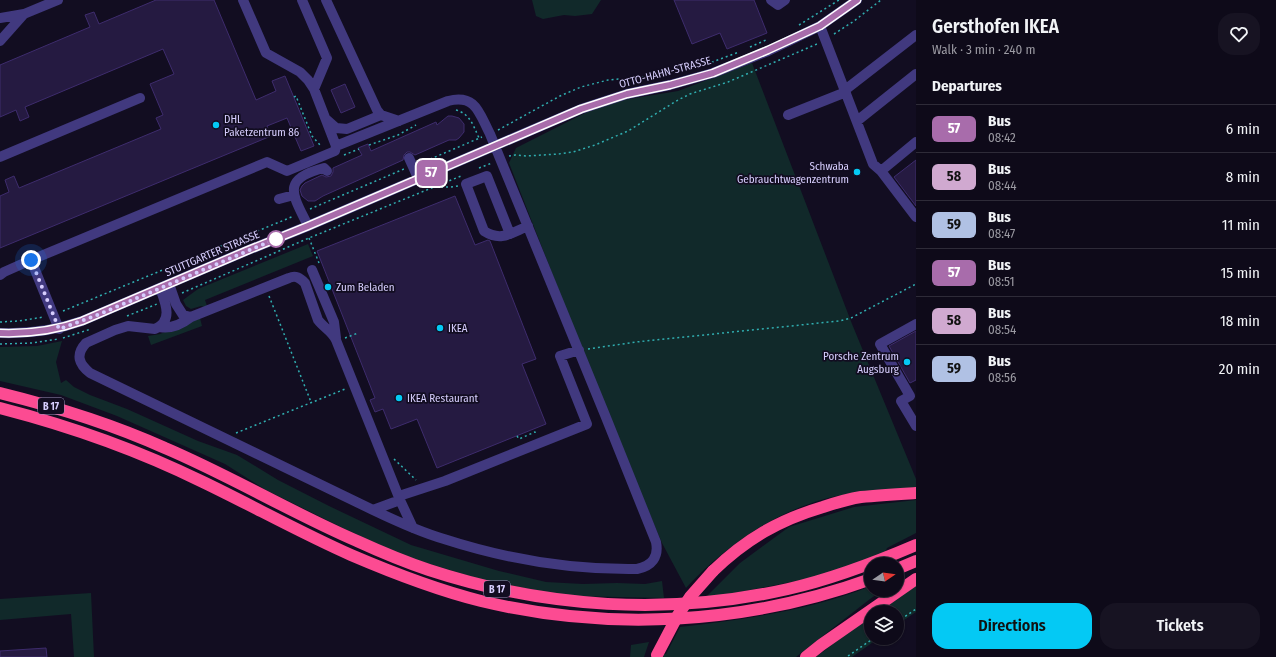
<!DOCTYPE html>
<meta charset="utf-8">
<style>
body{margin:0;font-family:"Fira Sans Condensed",sans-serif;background:#171322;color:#f1f3f6;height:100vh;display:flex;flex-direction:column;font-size:15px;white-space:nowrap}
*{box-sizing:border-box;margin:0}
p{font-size:13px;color:#9b9aa2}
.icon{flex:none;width:22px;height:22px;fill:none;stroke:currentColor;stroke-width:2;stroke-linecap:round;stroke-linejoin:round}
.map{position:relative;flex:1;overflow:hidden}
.side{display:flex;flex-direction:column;background:#0e0a19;width:360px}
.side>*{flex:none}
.badge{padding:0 8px;border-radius:6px;font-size:14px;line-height:26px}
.needle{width:26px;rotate:77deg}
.controls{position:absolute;left:864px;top:557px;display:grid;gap:8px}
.controls a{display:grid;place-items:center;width:40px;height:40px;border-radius:50%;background:#0e0a19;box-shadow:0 1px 3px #0004,0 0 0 1px #2e2b38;font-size:20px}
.you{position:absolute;width:20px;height:20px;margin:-10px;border:3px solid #fff;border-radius:50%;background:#1a73e8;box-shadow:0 0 0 6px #1a73e833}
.map>.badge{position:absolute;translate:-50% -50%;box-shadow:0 0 0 2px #fff}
h2{padding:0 16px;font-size:15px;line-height:36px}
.round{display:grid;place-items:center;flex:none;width:42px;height:42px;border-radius:16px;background:#171322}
.summary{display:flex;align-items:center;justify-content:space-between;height:68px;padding:0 16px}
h1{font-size:19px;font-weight:600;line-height:30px}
.action{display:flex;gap:8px;margin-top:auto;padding:8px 16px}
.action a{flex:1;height:46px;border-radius:16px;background:#04c9f4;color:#111;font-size:16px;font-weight:600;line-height:46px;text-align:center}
.action a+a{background:#171322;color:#f1f3f6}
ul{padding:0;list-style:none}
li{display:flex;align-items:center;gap:12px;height:48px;padding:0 16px;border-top:1px solid #2e2b38}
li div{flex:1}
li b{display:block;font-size:15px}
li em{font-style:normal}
li .badge{min-width:44px;font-weight:700;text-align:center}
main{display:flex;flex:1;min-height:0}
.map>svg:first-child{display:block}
.green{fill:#11292a}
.building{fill:#251a41;stroke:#3e2c6d}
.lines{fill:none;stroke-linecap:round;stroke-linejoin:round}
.path{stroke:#30aeb0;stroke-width:1.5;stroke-dasharray:2 3;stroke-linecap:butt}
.minor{stroke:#41397f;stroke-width:10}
.highway{stroke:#fc4b92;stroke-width:12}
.highway-bridge{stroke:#fc4b92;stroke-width:12}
.line-casing{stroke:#fff;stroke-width:9}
.line{stroke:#a86cab;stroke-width:6}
.walk{stroke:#d7cefe;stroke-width:4;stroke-dasharray:0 7.2}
.poi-dot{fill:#04c9f4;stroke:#120d21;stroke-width:1.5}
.stop-dot{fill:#fff;stroke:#a86cab;stroke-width:2}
.labels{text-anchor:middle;stroke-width:3.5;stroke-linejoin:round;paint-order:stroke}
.shield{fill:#120d21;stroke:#9c94bc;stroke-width:1}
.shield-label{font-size:10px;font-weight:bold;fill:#d7cefe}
.street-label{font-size:11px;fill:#d7cefe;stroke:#120d21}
.poi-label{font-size:11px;fill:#d7cefe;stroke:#120d21;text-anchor:start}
</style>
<main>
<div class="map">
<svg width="916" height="657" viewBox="0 0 916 657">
<rect width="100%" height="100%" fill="#120d21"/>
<!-- green -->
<path class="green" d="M 532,0 L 601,0 L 592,14 L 575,16 L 564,15 L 543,19 L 536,16 Z
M 752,63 L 852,324 L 916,479 L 916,488 C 896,490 875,490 855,493 C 789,501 730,541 686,588 L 662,543 L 606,411 L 509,163 L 516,148 L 589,111 L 623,100 L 678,91 Z
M 308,244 L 313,256 L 205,300 L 207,306 L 204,307 L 201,306 L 191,309 L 186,306 L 183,300 L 198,289 Z
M 200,318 L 202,326 L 151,345 L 148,336 L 160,334 Z
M 62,341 L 56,362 L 61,383 L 66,380 L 74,387 L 90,395 L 127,409 L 198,441 L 237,455 L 278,480 L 329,506 L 411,545 L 499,571 L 546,582 L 583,584 L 617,583 L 645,584 L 662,581 L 664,598 L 570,596 L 489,582 L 404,556 L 345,529 L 266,490 L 225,464 L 117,416 L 61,395 L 0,381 L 0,347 L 37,346 Z
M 916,500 L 916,533 L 887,548 L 885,553 L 822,576 L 704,599 L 740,563 L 789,527 L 854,507 Z
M 916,584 L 916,612 L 897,625 L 897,612 L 876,612 Z
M 871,586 L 871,590 L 883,590 L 870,599 L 796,657 L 663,657 L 664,654 L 666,654 L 680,627 C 745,619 809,611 871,586 Z
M 91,593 L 94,657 L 74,657 L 71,614 L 0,620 L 0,599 Z
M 871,615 L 871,638 L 879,638 L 852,657 L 816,657 Z
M 649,642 L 644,657 L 630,657 L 631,645 Z"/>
<!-- building -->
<path class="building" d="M 156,0 L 214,0 L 256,100 L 276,91 L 272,81 L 285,76 L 314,146 L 301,151 L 287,118 L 267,126 L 271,136 L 0,248 L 0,196 L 9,192 L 5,180 L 14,176 L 19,188 L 161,129 L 156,118 L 163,115 L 150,84 L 174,74 L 163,49 L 25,107 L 29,117 L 20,121 L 16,110 L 0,117 L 0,65 L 90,27 L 85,15 L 94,12 L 99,24 Z
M 674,0 L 754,0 L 767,33 L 727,49 L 720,33 L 692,44 Z
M 345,84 L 355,107 L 341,113 L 331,90 Z
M 448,116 L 452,116 L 459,118 L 464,124 L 464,132 L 459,138 L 456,140 L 449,140 L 415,155 L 410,152 L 407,152 L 404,155 L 403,160 L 323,196 L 315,201 L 308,201 L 302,196 L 300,190 L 302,186 L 305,183 L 322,175 L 326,177 L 331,176 L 333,172 L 333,168 L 362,155 L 358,148 L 368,144 L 371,151 L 436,122 L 437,125 Z
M 916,160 L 916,206 L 894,177 Z
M 455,196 L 475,245 L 488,240 L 490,241 L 536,359 L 522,364 L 546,424 L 437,468 L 417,419 L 391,429 L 383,409 L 375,412 L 370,400 L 375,398 L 317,251 Z
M 916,331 L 916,380 L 910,383 L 889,346 Z
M 46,648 L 47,657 L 0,657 L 0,651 Z"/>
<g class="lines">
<!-- path -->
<path class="path" d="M 799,25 L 839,0
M 834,34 L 854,21 L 881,0
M 750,47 L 766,40
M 707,64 L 739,52
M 294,97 L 296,96 L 312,136 L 321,146
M 456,110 C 470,114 473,125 479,138
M 498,130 L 560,96 L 581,87 L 608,80 L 667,75
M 369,145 L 398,135 L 416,125
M 344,155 L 359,149
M 509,156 L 515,155 L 526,156 L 558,154 L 573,152 L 595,145 L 628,131 L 678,100 L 690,94 L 728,82 L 817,44
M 421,163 L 482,137
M 479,168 L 492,163
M 436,187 L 451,187 L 458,186
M 310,209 L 404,169
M 309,238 L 319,263
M 182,293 L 309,238 L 461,176
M 269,296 L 311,402
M 63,311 L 294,216
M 127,316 L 157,304
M 0,322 L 18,321 L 44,317
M 63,338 L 91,329
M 345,338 L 358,333
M 0,344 L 32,343 L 59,339
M 588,349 L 636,342 L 839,321 L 851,318 L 916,284
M 236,433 L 345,389
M 517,436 L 519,439 L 535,432 L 536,435
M 394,459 L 416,480
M 897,622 L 916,609
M 848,656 L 874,638"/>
<!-- minor -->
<path class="minor" d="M 302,0 L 327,58 L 314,89
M 326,0 L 377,110 L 381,115 L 399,121
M 771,0 L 778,5 L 785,0
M 0,18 L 24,14
M 820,26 L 873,164 L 881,171 L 916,217
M 0,41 L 24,14 L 58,0
M 845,90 L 916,35
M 788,115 L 846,92
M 327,120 L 336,128 L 347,129 L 381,115
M 857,121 L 916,74
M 0,157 L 140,98
M 409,158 L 418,178
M 881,171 L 916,142
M 279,199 L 294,195
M 308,226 C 293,195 280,179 324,168 L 327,171
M 510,234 L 487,176 L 466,184 L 484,231 C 501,242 511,233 528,226
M 31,260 L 59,329
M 312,270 L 334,322 L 336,338
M 0,275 L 4,272 L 31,260 L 267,162 L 287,171 L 335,151 L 336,146 L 314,89 L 308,80 L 300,72 L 266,53 L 243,0
M 169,284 L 176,304 L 183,315 L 191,317
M 160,288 C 165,302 174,321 155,329 L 128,326 L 115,330 L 86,343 C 75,355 79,364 90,373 L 373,510 C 396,521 420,532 444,539 C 506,559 573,570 637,569 C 652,566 659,557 656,542 L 605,415 L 490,134 C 479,113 476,94 448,101 L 336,146
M 916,324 L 880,344 L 910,396 L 901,401 L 916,426
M 160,327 C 171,329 182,324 191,317 L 289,278 C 296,275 300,278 305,283 L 318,320 C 324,328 332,331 336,340 L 400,500 L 413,528
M 0,333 C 29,334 54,331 82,321 L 246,251 L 308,226 L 581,109 L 627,94 L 670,85 L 713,73 L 768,51 L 820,26 L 857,0
M 399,496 L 445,481 L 587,424 L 560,356 L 579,350
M 373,510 L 400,500"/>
<!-- highway -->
<path class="highway" d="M 0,393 C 57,407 112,424 165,448 C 231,476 292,513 357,541 C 381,552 405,562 429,570 C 545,608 669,616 788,589 C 832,579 874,563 916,545
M 0,408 C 70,426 138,450 203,482 C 253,506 301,533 351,555 C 393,573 437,590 481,601 C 610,632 747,624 871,579
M 897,569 L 916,561
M 713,571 C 746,539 779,520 823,507 C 835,503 848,499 861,497 C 879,495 898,494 916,493
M 806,657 L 821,645 L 916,579"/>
<!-- highway-bridge -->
<path class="highway-bridge" d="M 657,655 L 678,615 L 690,597 L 713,571"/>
</g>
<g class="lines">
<defs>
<path id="line" d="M 0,333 C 29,334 54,331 82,321 L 246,251 L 308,226 L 581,109 L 627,94 L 670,85 L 713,73 L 768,50 L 820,26 L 857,0"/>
</defs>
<!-- line casing -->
<use href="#line" class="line-casing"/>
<!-- line -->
<use href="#line" class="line"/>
<!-- walk -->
<path class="walk" d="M 31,260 L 59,329 L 95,316 L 278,238 L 276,239"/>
</g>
<!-- markers -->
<g class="poi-dot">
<circle cx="216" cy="125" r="4"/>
<circle cx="857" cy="172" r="4"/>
<circle cx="328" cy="287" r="4"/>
<circle cx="440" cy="328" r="4"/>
<circle cx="907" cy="362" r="4"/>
<circle cx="399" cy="398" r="4"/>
</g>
<circle class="stop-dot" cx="276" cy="239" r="8"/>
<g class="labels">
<!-- shield labels -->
<g class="shield">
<rect x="38" y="398" width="26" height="16" rx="3"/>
<rect x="484" y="581" width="26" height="16" rx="3"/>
</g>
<g class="shield-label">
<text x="51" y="410">B 17</text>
<text x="497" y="593">B 17</text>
</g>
<!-- street labels -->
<g class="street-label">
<text transform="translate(665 72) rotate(-15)" y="4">OTTO-HAHN-STRASSE</text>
<text transform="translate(212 253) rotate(-23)" y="4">STUTTGARTER STRASSE</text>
</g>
<!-- poi labels -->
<g class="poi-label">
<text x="224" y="123">DHL<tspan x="224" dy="13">Paketzentrum 86</tspan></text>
<text x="849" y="170" text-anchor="end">Schwaba<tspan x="849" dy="13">Gebrauchtwagenzentrum</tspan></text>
<text x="336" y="291">Zum Beladen</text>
<text x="448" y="332">IKEA</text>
<text x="899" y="360" text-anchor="end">Porsche Zentrum<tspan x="899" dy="13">Augsburg</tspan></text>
<text x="407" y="402">IKEA Restaurant</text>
</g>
</g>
</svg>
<div class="controls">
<a><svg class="needle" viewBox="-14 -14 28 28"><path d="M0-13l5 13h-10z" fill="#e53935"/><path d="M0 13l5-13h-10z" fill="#9b9aa2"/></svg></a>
<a><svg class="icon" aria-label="layers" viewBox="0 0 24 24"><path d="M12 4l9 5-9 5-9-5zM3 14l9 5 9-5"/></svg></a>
</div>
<div class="you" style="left:31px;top:260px"></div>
<b class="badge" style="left:431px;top:173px;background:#a86cab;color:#fff">57</b>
</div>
<section class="side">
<div class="summary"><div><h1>Gersthofen IKEA</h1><p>Walk · 3 min · 240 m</p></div><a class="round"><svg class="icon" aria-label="heart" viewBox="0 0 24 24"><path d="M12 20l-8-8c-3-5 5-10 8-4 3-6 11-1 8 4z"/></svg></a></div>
<h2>Departures</h2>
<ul>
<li><span class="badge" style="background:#a86cab;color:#fff">57</span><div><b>Bus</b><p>08:42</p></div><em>6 min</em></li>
<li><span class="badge" style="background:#d0a9d0;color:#111">58</span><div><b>Bus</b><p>08:44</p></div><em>8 min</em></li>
<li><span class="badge" style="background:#b0c1e4;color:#111">59</span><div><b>Bus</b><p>08:47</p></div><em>11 min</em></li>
<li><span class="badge" style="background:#a86cab;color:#fff">57</span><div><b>Bus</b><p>08:51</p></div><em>15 min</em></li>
<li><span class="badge" style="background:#d0a9d0;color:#111">58</span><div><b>Bus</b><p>08:54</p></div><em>18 min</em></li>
<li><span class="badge" style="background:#b0c1e4;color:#111">59</span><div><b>Bus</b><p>08:56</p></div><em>20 min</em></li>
</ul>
<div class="action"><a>Directions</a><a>Tickets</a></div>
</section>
</main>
